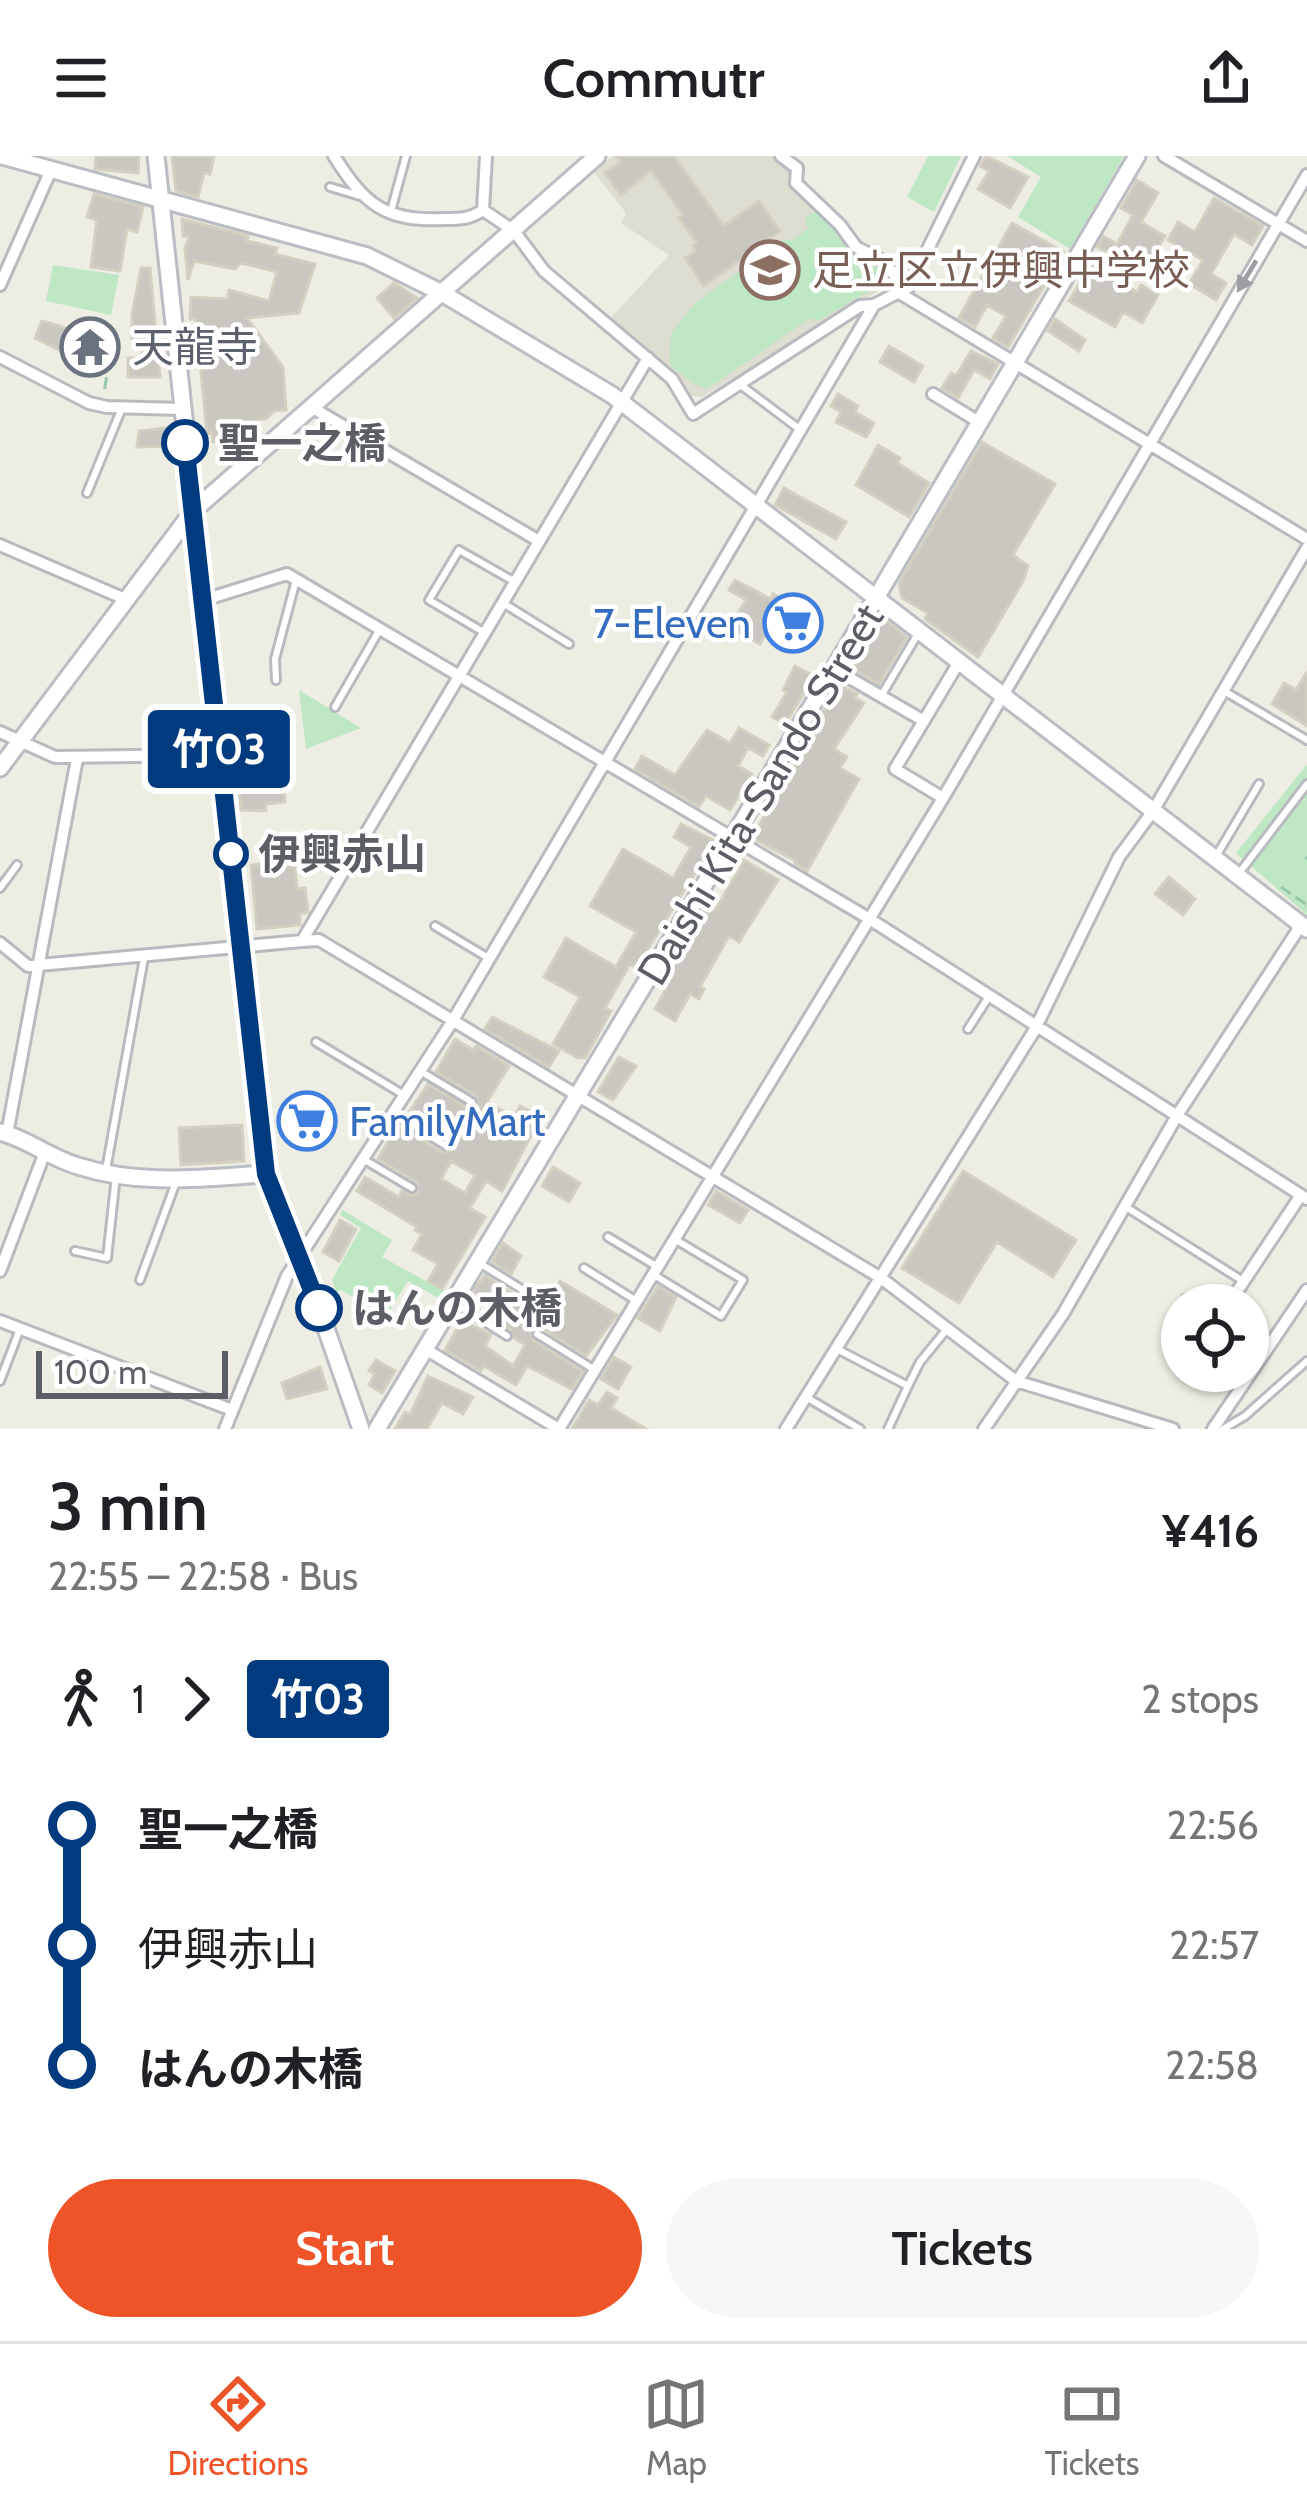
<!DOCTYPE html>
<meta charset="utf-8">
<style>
body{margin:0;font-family:Cabin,"Noto Sans JP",sans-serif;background:#f6f6f6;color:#202124;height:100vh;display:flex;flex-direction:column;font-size:45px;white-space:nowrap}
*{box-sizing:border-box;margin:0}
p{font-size:39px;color:#757577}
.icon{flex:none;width:66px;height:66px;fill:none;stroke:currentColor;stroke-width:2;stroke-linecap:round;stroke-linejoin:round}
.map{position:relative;height:1273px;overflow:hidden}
.details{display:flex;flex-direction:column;background:#fff;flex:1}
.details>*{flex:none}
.badge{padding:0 24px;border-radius:9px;font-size:42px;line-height:78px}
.fabs{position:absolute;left:1161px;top:1128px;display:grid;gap:24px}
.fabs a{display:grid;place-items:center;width:108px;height:108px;border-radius:50%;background:#fff;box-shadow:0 3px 9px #0004;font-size:60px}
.scale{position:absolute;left:36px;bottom:30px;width:192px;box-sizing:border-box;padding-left:12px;border:6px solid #5b5e64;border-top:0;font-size:33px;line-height:42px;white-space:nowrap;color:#5b5e64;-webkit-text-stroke:9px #fff;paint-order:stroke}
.map>.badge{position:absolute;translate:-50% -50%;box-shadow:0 0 0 6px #fff}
.legs{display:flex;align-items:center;gap:18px;height:132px;padding:0 48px;font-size:39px}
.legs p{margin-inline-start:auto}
.head{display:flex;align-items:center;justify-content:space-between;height:204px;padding:0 48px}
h1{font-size:66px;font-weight:600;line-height:90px}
.button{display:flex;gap:24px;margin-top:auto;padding:24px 48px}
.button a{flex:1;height:138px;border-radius:72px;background:#ef5328;color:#fff;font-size:48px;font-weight:600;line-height:138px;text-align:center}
.button a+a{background:#f6f6f6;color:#202124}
ul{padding:0 48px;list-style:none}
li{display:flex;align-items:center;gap:42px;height:120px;font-size:45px}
li i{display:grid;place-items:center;width:18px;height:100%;margin:0 15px;background:currentColor}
li i::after{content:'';width:30px;height:30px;margin:-15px;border:9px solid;border-radius:50%;background:#fff}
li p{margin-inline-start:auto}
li:first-child i{background:linear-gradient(#0000 50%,currentColor 0)}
li:last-child i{background:linear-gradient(currentColor 50%,#0000 0)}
header{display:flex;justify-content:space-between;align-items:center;height:156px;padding:0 48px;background:#fff;font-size:54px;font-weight:600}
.tabs{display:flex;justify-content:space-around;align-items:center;height:168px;border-top:3px solid #e0e0e0;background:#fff;font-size:33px;color:#757577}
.tabs a{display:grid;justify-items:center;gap:6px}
.tabs .on{color:#ef5328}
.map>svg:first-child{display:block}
.commercial{fill:#fffbd7}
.education{fill:#deddd1}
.green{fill:#bee7c4}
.building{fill:#c9c7c0;stroke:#d3d0c1;stroke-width:3;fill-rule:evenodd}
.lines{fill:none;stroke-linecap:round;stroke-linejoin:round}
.lane-casing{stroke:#b8bac0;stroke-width:12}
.street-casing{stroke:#b8bac0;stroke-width:16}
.secondary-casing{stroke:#bbbdc5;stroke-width:21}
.path{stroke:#97c8ab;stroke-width:3;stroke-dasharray:12 6;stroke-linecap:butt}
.lane{stroke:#fff;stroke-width:6}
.street{stroke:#fff;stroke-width:10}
.secondary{stroke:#fff;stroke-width:15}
.oneway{fill:#9d9ea2}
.line-1-casing{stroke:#fff;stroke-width:27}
.line-1{stroke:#003b80;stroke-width:18}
.stop-1-dot{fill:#fff;stroke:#003b80;stroke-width:6}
.labels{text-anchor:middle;stroke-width:9;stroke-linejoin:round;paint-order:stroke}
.education-label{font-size:42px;fill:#785e54;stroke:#fff;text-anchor:start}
.worship-label{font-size:42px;fill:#5b616d;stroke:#fff;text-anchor:start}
.stop-label{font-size:42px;font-weight:bold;fill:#5b5e64;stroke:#fff;text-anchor:start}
.shop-label{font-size:42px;fill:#366cbe;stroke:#fff;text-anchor:end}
.street-label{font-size:42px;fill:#5b5e64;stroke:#fff}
</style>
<header><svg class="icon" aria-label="menu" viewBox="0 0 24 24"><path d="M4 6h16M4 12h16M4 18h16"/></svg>Commutr<svg class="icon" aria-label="share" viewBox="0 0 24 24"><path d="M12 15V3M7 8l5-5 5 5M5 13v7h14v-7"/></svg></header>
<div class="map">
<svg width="1307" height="1273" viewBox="0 0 1307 1273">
<rect width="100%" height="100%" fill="#eeede3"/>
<!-- commercial -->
<path class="commercial" d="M 260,561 L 264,600 L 235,602 L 231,564 Z"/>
<!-- education -->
<path class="education" d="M 613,0 L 775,0 L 789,14 L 793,28 L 840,77 L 879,107 L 892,121 L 891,127 L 702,241 L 691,240 L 676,219 L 610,163 L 669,99 L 621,67 L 626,57 L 593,15 Z"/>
<!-- green -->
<path class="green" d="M 928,0 L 961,0 L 934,56 L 907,41 Z
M 1007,0 L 1124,0 L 1070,93 L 1018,61 L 1041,21 Z
M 816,55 L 852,95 L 877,112 L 887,124 L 818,165 L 810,162 L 707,233 L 693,227 L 670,209 L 671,178 L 694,148 L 783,84 L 792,84 L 808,73 L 805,62 Z
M 53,109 L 119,119 L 111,159 L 46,145 Z
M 299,534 L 361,572 L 306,593 Z
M 1307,608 L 1307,759 L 1236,697 Z
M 343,1054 L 392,1084 L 382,1101 L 444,1135 L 440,1143 L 408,1125 L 385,1161 L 341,1134 L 336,1136 L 332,1124 L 361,1072 L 340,1059 Z"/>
<!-- building -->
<path class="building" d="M 96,0 L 139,0 L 138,17 L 95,13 Z
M 172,0 L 214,0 L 210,18 L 204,17 L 198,41 L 176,35 Z
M 617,0 L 674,0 L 724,70 L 759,45 L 780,75 L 704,130 L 685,102 L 696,95 L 693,90 L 697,87 L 679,62 L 683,59 L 651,14 L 621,39 L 605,17 L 621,6 Z
M 986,0 L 1028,21 L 1010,52 L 978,33 L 989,15 L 980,10 Z
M 1137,24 L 1158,37 L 1141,66 L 1165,80 L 1150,106 L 1126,92 L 1120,102 L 1097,91 L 1103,80 L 1117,88 L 1133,59 L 1121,52 Z
M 94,38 L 143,51 L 137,76 L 127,73 L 120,115 L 91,111 L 97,64 L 87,61 Z
M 1214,42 L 1263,70 L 1252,89 L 1234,78 L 1211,118 L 1226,127 L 1216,144 L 1189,128 L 1203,104 L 1168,84 L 1178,66 L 1195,76 Z
M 182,63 L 248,80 L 247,85 L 277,92 L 275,98 L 315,108 L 299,157 L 247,162 L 283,211 L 286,254 L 274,255 L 266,263 L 258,263 L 259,272 L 244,273 L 245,284 L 213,286 L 212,277 L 207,278 L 196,163 L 190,163 L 191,141 L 227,143 L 229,134 L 269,145 L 277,116 L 241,107 L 235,113 L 194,105 L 188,124 L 185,93 L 189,81 L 183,80 Z
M 1012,67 L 1064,96 L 1008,191 L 993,182 L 1006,160 L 987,149 L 975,171 L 959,162 ZM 1012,93 L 1034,106 L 1024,124 L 1002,110 Z
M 1090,109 L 1137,136 L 1141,129 L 1158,139 L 1142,167 L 1123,156 L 1115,171 L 1069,145 Z
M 141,112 L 150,112 L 160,221 L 128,221 L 128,202 L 142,202 L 142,182 L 132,182 L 132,159 Z
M 394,127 L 417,142 L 394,162 L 377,142 Z
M 1055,163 L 1085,184 L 1079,195 L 1048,175 Z
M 42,165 L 107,184 L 101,208 L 69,199 L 35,182 Z
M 889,190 L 923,210 L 914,226 L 880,206 Z
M 971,195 L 998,208 L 990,223 L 974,214 L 958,242 L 942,232 L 951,217 L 956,220 Z
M 838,238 L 858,250 L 855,256 L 874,267 L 866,281 L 836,266 L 841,256 L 831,250 Z
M 167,272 L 168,290 L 137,291 L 139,275 Z
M 982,286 L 1055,328 L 1013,399 L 1028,410 L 1023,425 L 978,501 L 925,463 L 928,457 L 902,442 L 899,427 Z
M 878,289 L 900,302 L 897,307 L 929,327 L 909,361 L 856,329 Z
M 784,332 L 846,366 L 836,383 L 775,349 Z
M 735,424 L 771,443 L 773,438 L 811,459 L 790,492 L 766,478 L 760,488 L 730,471 L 746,444 L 729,434 Z
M 884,463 L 907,481 L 879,528 L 853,513 Z
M 795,510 L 814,520 L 785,568 L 772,561 L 787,536 L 783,534 Z
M 1307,516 L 1307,570 L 1272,548 L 1284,527 L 1296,534 Z
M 840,529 L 857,538 L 855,542 L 864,547 L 834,593 L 847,601 L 840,612 L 859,623 L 807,715 L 795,707 L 796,705 L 752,682 L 768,654 L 764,652 L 772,639 L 778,642 L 803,594 L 800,592 Z
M 739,572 L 769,589 L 763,600 L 748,592 L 738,610 L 752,618 L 730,654 L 706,640 L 699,651 L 635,613 L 642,600 L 675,619 L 707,574 L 730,587 Z
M 283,621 L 285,646 L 266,648 L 266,655 L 241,654 L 239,624 Z
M 681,668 L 715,685 L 636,812 L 630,808 L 605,852 L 611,855 L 585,902 L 578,902 L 553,888 L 580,841 L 544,821 L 566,782 L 616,811 L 636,776 L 590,750 L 623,693 L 673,722 L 691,691 L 674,681 Z
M 744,704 L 778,724 L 739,786 L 729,780 L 700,831 L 704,833 L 699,843 L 690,838 L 675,865 L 655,853 L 666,833 L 660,830 L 707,748 L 716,753 Z
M 294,705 L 297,733 L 305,732 L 308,756 L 300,758 L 300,769 L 257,773 L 251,709 Z
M 1169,721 L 1195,743 L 1183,759 L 1155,738 Z
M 492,861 L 559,895 L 549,911 L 485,873 Z
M 455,883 L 473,894 L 476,890 L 509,910 L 487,946 L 514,961 L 520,950 L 541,961 L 502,1035 L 486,1025 L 470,1052 L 485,1061 L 442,1133 L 428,1125 L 438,1108 L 413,1094 L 422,1078 L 415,1074 L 417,1071 L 357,1035 L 365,1021 L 399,1041 L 402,1035 L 411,1039 L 418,1037 L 417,1026 L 378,1003 L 397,970 L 442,996 L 451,994 L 450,983 L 408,958 L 428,928 L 468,952 L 478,951 L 477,940 L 436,916 ZM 451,1005 L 475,1019 L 465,1037 L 441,1023 Z
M 619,901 L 636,910 L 613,944 L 598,936 Z
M 313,944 L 318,983 L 301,985 L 296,946 Z
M 242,969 L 244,1005 L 181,1009 L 179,972 Z
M 553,1011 L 580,1027 L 569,1046 L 542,1030 Z
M 963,1015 L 1076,1084 L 1053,1121 L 997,1086 L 959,1147 L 902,1112 Z
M 716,1035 L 748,1054 L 740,1067 L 708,1049 Z
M 340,1064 L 356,1073 L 339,1105 L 323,1096 Z
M 503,1087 L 521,1100 L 511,1118 L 492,1106 Z
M 485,1119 L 541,1157 L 560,1125 L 617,1159 L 586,1200 L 540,1171 L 530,1175 L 533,1184 L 583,1215 L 572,1233 L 527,1210 L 516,1229 L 484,1210 L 481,1215 L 445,1194 L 462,1164 L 491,1179 L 485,1190 L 513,1210 L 525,1189 L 514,1182 L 511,1174 L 486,1158 L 491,1150 L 472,1137 Z
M 658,1130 L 676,1141 L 660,1175 L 638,1162 Z
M 614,1201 L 631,1211 L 618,1233 L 601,1223 Z
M 376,1204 L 395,1215 L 382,1237 L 369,1229 L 375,1218 L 369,1215 Z
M 320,1211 L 327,1233 L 287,1243 L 282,1227 Z
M 428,1220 L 473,1241 L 463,1258 L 442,1247 L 427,1273 L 395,1273 L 405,1256 L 410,1259 Z
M 607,1236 L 617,1242 L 611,1252 L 646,1273 L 572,1273 L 589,1244 L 598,1249 Z"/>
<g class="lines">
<defs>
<path id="lane" d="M 330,31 L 360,40
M 391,55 L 406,0
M 742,230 L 798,272
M 87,337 L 122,252
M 503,447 L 569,488
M 485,477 L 429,444 L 459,394 L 515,426
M 276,524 L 275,503 L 296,424
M 1224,535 L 1307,584
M 881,540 L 919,476
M 335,551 L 380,473
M 1215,702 L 1259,628
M 1240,716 L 1307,628
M 0,732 L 17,709
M 435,770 L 490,803
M 968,873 L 988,842
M 316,886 L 404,939
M 420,915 L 472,946
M 395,959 L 445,989
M 363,1003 L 412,1032
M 106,1014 L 144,802
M 1126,1051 L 1243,1125
M 608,1081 L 656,1110
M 75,1095 L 107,1102 L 116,1020
M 481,1108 L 531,1139
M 584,1112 L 635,1144
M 654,1119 L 721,1160 L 743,1124 L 676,1084
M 140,1124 L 176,1026
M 456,1148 L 507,1180
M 537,1178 L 595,1214
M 837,1193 L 908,1230 L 920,1206 L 947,1173
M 0,1225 L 20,1173
M 806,1241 L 860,1273
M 888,1273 L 908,1230
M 1223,1273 L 1245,1260 L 1307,1205"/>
<path id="street" d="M 334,0 C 365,49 385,66 445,63 C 460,63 470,63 483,54 L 486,0
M 781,0 L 797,12 L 796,27 L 840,69 L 856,91 L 883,105 L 900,126 L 901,138 L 1307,383
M 1164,0 L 1307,85
M 483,54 L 514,75 L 544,115 L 672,223 L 693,258 L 860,150 L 874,149 L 909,131 L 974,0
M 0,129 L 51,14
M 0,201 L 89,247 L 107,251 L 182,253
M 933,238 L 979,266
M 311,251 L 539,385
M 0,389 L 125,443
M 204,444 L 287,418 L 868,762 L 1307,1043
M 834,513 L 924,565
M 0,576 L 55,601 L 220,599
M 943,642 L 895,613 L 959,506
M 302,785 L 319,784 L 881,1122 L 1016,1225 L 1173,1273
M 0,787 L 28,810 L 302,785 L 648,202
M 7,978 L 77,603
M 0,1115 L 45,996
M 1187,1144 L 1195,1149
M 1228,1149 L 1301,1039
M 0,1165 L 232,1254
M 1248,1183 L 1266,1194
M 425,1193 L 559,1273
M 225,1273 L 287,1120 L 452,866 L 874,149
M 559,1273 L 943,642 L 1307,19
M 786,1273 L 1034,875 L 1119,701 L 1153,655 L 1307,392
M 984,1273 L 1063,1158 L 1178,958 L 1301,769
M 1213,1273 L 1307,1134"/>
<path id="secondary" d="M 2,0 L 367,100 L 442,137 L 612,239 L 1307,773
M 156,0 L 265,1018 L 300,1098 L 361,1273
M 0,612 L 193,355 L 597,0
M 0,976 C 28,983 50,1002 78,1010 C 140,1030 201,1022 265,1018
M 377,1273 L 834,513 L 1137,0"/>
</defs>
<!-- lane casing -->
<use href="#lane" class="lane-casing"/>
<!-- street casing -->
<use href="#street" class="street-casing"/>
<!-- secondary casing -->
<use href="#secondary" class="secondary-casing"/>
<!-- path -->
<path class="path" d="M 101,177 L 113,180 L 104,237
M 1305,702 L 1307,702
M 1281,731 L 1307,749"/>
<!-- lane -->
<use href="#lane" class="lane"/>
<!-- street -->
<use href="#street" class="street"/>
<!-- secondary -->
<use href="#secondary" class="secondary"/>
</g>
<!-- one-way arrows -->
<defs><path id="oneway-solid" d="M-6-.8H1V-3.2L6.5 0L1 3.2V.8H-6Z" transform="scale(3)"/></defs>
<use class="oneway" href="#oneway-solid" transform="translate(1247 120) rotate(121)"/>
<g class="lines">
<defs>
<path id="line-1" d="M 185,287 L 266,1018 L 319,1152"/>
</defs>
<!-- line-1 casing -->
<use href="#line-1" class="line-1-casing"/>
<!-- line-1 -->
<use href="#line-1" class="line-1"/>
</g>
<!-- icons -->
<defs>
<symbol id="school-ring" viewBox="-11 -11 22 22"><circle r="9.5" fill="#fff" stroke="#8d6e63" stroke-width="1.5"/><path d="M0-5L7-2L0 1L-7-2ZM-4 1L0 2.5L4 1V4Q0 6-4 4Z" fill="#8d6e63"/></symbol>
<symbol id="temple-ring" viewBox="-11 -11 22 22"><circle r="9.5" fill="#fff" stroke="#6b7280" stroke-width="1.5"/><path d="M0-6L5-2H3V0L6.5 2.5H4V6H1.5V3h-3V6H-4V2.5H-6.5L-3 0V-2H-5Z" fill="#6b7280"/></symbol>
<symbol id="supermarket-ring" viewBox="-11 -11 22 22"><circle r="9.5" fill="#fff" stroke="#3f7fe0" stroke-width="1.5"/><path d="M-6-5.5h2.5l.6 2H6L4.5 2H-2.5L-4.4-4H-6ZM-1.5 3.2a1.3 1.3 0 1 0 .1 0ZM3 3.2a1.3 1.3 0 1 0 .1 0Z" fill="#3f7fe0"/></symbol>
</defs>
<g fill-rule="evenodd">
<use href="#school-ring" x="737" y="81" width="66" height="66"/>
<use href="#temple-ring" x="57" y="158" width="66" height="66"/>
<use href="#supermarket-ring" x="760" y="434" width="66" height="66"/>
<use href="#supermarket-ring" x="274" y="932" width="66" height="66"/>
</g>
<!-- markers -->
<g class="stop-1-dot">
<circle cx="185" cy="287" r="21"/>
<circle cx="231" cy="698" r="15"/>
<circle cx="319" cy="1152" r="21"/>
</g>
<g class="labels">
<!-- education labels -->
<g class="education-label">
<text x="812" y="129">足立区立伊興中学校</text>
</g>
<!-- worship labels -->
<g class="worship-label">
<text x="132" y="206">天龍寺</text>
</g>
<!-- stop labels -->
<g class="stop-label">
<text x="218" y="302">聖一之橋</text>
<text x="258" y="713">伊興赤山</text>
<text x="352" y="1167">はんの木橋</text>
</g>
<!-- shop labels -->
<g class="shop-label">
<text x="751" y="482">7-Eleven</text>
<text x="349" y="980" text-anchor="start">FamilyMart</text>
</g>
<!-- street labels -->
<g class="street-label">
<text transform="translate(760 638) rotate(-59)" y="15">Daishi Kita-Sando Street</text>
</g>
</g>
</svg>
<div class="fabs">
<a><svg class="icon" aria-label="locate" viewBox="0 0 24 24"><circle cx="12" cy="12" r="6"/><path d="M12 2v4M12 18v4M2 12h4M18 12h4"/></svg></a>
</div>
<div class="scale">100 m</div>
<b class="badge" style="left:219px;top:593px;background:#003b80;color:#fff">竹03</b>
</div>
<section class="details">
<div class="head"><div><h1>3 min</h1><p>22:55 – 22:58 · Bus</p></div><b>¥416</b></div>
<div class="legs"><svg class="icon" aria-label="walk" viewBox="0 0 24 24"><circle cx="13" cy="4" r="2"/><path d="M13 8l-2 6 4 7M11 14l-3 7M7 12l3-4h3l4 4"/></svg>1<svg class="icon" aria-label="forward" viewBox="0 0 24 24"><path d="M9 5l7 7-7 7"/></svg><b class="badge" style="background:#003b80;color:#fff">竹03</b><p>2 stops</p></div>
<ul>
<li><i style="color:#003b80"></i><b>聖一之橋</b><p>22:56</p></li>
<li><i style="color:#003b80"></i><span>伊興赤山</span><p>22:57</p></li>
<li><i style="color:#003b80"></i><b>はんの木橋</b><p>22:58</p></li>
</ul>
<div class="button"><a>Start</a><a>Tickets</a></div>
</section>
<nav class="tabs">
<a class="on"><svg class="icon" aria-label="directions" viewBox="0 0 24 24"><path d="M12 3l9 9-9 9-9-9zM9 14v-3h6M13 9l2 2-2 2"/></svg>Directions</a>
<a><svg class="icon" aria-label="map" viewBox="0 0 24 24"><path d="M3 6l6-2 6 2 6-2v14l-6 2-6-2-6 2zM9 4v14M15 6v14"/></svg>Map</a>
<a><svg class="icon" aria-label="tickets" viewBox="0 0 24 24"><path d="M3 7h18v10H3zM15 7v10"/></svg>Tickets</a>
</nav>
